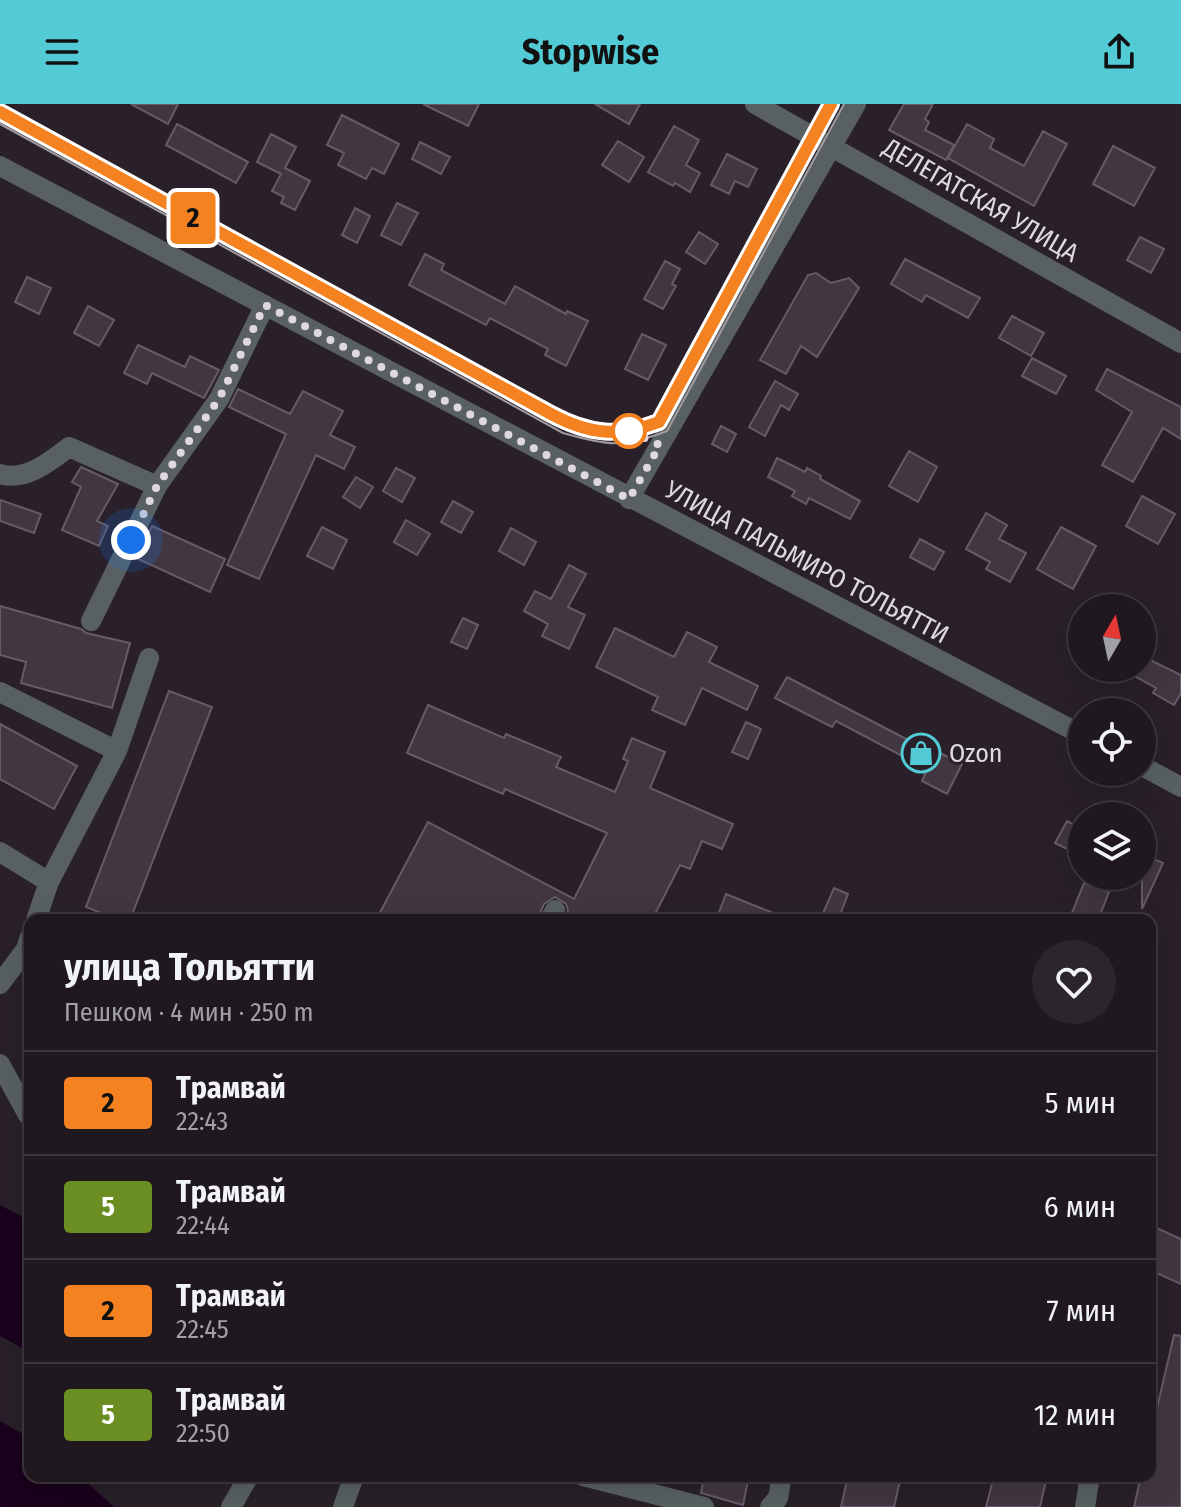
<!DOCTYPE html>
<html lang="ru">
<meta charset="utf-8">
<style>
body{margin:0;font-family:"Fira Sans Condensed",sans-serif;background:#2c252c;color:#f1f3f6;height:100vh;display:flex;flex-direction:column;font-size:30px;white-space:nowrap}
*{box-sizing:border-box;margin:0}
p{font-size:26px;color:#a1a0a4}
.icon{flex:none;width:44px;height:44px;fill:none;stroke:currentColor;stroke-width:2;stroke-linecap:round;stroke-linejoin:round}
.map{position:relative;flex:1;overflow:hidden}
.drawer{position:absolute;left:24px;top:810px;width:1132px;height:568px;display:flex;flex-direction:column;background:#1f181f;border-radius:16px;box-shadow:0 8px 32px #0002,0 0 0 2px #3c373d}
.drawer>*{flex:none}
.badge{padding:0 16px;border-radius:6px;font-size:28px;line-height:52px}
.needle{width:52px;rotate:9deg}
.tools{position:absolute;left:1068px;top:490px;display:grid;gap:16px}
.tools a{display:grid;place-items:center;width:88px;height:88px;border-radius:50%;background:#1f181f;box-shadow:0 8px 32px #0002,0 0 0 2px #3c373d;font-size:40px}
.you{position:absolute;width:40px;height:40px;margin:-20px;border:6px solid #fff;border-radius:50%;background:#1a73e8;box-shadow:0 0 0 12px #1a73e833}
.map>.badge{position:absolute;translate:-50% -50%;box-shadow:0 0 0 4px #fff}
.round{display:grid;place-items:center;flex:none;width:84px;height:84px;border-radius:42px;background:#2c252c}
.overview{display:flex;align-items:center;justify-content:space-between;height:136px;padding:0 40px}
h1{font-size:38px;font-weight:700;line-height:60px}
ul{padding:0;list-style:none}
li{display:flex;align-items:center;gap:24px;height:104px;padding:0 40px;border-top:2px solid #3c373d}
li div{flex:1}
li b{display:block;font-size:30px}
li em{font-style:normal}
li .badge{min-width:88px;font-weight:700;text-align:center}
header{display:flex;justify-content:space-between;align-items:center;height:104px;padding:0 40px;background:#52cbd7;color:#111;font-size:36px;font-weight:700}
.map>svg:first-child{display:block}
.water{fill:#1a001c}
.building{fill:#423741;stroke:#665b66;stroke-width:2}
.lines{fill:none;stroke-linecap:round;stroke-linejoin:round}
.minor{stroke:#586061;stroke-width:20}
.tram{stroke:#a099a0;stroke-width:2}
.line-casing{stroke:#fff;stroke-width:18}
.line{stroke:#f58220;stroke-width:12}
.walk{stroke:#dfd9df;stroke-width:8;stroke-dasharray:0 14.4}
.stop-dot{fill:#fff;stroke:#f58220;stroke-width:4}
.labels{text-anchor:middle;stroke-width:6;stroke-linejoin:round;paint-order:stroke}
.street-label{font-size:26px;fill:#dfd9df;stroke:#292029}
.poi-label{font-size:26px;fill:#dfd9df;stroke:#292029;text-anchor:start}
</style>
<header><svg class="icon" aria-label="menu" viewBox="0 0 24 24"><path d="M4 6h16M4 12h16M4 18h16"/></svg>Stopwise<svg class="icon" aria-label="share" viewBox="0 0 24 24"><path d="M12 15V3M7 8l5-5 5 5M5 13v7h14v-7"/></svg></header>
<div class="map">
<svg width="1181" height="1403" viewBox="0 0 1181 1403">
<rect width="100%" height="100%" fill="#292029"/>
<!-- water -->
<path class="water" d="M 0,1101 L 30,1117 L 30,1248 L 0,1232 Z
M 0,1317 L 30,1334 L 30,1372 L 80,1372 L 114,1403 L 0,1403 Z"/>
<!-- building -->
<path class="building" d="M 131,0 L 178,0 L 168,20 Z
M 423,0 L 479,0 L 468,22 Z
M 595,0 L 640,0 L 629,20 Z
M 904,0 L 933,0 L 925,15 L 929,18 L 925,26 L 954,41 L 946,56 L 889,26 Z
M 342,11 L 399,40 L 384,70 L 372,64 L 366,75 L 338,61 L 344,49 L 327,41 Z
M 177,20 L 248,58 L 236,79 L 166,41 Z
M 967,20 L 994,35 L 990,44 L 1024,62 L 1043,27 L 1067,40 L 1034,102 L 948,54 Z
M 674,22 L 699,36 L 686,61 L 700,69 L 690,88 L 675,79 L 673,82 L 648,68 Z
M 271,30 L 296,43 L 285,64 L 310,77 L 295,106 L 281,99 L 284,93 L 272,87 L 281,70 L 257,58 Z
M 618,37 L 644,53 L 629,78 L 602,61 Z
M 420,38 L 450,53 L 441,70 L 412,55 Z
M 1113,42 L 1155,64 L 1134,102 L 1093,80 Z
M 727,50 L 757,65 L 748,83 L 735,77 L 729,90 L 711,81 Z
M 397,99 L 418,109 L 401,141 L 381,131 Z
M 355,104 L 370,112 L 357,139 L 342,131 Z
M 699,128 L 718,140 L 705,160 L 686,148 Z
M 1140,133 L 1164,145 L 1151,169 L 1127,156 Z
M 425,150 L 444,160 L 441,166 L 505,200 L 515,182 L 566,210 L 567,207 L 588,217 L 566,262 L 545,251 L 548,245 L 490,214 L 486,221 L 409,181 Z
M 905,155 L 980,194 L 968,214 L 926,191 L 922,198 L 891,180 Z
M 665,157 L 680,165 L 672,180 L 676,182 L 663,205 L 644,195 Z
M 816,169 L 831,179 L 849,174 L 859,184 L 817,253 L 801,242 L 786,270 L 760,256 L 808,171 Z
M 27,173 L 51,184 L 39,210 L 15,198 Z
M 88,202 L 114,216 L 99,242 L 74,229 Z
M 1012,212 L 1044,229 L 1031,252 L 999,234 Z
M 642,230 L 666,241 L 648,276 L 625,265 Z
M 138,241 L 185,263 L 190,252 L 219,266 L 204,294 L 152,269 L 147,280 L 124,269 Z
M 1032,254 L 1066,272 L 1056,290 L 1022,272 Z
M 1107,265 L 1181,303 L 1181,335 L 1163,324 L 1133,378 L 1102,361 L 1132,308 L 1096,286 Z
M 775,277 L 798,290 L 789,306 L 781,301 L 765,332 L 749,323 Z
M 238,285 L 290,310 L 303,287 L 343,307 L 330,331 L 355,343 L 344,365 L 316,351 L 259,475 L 227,461 L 286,330 L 229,303 Z
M 721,322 L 736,330 L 727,348 L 712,340 Z
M 909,347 L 937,363 L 918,398 L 889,382 Z
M 777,354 L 805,368 L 807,364 L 821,372 L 820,375 L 860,397 L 850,415 L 809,394 L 806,400 L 792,392 L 795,387 L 768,373 Z
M 81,363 L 118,380 L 97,417 L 108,422 L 99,442 L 62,426 L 81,383 L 72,378 Z
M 396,364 L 415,374 L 402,398 L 383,387 Z
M 356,373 L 373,383 L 360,404 L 343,393 Z
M 1142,392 L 1175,410 L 1158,440 L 1126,422 Z
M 0,396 L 41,410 L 34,429 L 0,417 Z
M 453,397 L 473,408 L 461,429 L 441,418 Z
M 986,409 L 1007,421 L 999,435 L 1026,449 L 1010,478 L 986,465 L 990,458 L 966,445 Z
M 406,416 L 430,430 L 417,451 L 394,438 Z
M 152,422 L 225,455 L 210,488 L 136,454 Z
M 322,423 L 347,436 L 333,465 L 307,452 Z
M 1061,423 L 1096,442 L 1073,485 L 1037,465 Z
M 511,424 L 536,438 L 524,461 L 499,447 Z
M 920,435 L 944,448 L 934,466 L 910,453 Z
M 569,461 L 586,470 L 568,503 L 585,511 L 569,545 L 542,532 L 548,520 L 524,507 L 535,487 L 551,495 Z
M 0,502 L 81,525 L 86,529 L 130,539 L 112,604 L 21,579 L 26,558 L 0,551 Z
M 463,514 L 478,521 L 467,545 L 451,538 Z
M 615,524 L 674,553 L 687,528 L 717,543 L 709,558 L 758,582 L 747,606 L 702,584 L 685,621 L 652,606 L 658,593 L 596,563 Z
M 1142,552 L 1181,571 L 1181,589 L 1174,601 L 1153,589 L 1156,584 L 1120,564 L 1142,564 Z
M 787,573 L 935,650 L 936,647 L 962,660 L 947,690 L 922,677 L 927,665 L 836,617 L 832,623 L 775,594 Z
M 169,587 L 212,603 L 130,816 L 118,816 L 86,803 Z
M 428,601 L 504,634 L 506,630 L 561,653 L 556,663 L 615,688 L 628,657 L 623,655 L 632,634 L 665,648 L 650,684 L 733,720 L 722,745 L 702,737 L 690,765 L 680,761 L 652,816 L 565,816 L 568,806 L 566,800 L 555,793 L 544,800 L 537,816 L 376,816 L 428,718 L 574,795 L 607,729 L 505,685 L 503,690 L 407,649 Z
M 746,618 L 761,625 L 748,655 L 732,648 Z
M 0,620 L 77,662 L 54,705 L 0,675 Z
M 1067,717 L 1082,725 L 1082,741 L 1077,750 L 1055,739 Z
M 1142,750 L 1163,759 L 1142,805 Z
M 1084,779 L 1109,788 L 1098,816 L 1069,816 Z
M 834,784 L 848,790 L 838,816 L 820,816 Z
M 726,790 L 788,815 L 788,816 L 716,816 Z
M 1150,1121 L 1181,1135 L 1181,1180 L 1150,1166 Z
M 1174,1231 L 1181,1232 L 1181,1403 L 1134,1403 L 1141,1372 L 1150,1372 L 1150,1334 Z
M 704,1372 L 749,1372 L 743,1401 L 701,1389 Z
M 848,1372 L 901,1372 L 894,1403 L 841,1403 Z
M 994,1372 L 1047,1372 L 1040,1403 L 986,1403 Z"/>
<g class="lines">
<!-- minor -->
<path class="minor" d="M 755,0 L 1181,239
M 0,62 L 1082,631
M 0,370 C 25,378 51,357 69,343 L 157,382
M 629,395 L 856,0
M 91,517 L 157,382 L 219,295 L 265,201
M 0,588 L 117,647
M 1142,662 L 1181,683
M 0,748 L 49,778
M 36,816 L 49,778 L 117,647 L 149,554
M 550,816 L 555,806
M 0,880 L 26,845 L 30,833
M 0,960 L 28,1011
M 583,1372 L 704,1403
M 231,1403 L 249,1372
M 343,1403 L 354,1372
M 770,1403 L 778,1394 L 782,1372
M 1085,1403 L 1090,1372"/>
<!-- tram -->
<path class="tram" d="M 0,20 L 563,329 C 608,342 623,344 667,327 L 844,0"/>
</g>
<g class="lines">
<defs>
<path id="line" d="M 0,8 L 551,310 C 590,331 619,333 659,318 L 831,0"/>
</defs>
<!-- line casing -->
<use href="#line" class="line-casing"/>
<!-- line -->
<use href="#line" class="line"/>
<!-- walk -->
<path class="walk" d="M 131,436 L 157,382 L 219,295 L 265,201 L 629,395 L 660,341 L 629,327"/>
</g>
<!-- icons -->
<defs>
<symbol id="shop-ring" viewBox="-11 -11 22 22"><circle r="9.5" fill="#292029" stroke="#52cbd7" stroke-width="1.5"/><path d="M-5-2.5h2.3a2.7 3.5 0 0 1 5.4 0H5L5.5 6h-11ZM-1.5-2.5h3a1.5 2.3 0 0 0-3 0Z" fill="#52cbd7"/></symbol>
</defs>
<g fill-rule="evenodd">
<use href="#shop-ring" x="899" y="627" width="44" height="44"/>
</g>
<!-- markers -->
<circle class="stop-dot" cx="629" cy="327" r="16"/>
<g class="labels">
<!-- street labels -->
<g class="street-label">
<text transform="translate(981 96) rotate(30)" y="9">ДЕЛЕГАТСКАЯ УЛИЦА</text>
<text transform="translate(807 458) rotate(28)" y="9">УЛИЦА ПАЛЬМИРО ТОЛЬЯТТИ</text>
</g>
<!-- poi labels -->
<g class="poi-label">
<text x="949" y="658">Ozon</text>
</g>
</g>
</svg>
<div class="tools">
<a><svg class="needle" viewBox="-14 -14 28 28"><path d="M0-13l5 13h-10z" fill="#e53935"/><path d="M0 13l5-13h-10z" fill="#a1a0a4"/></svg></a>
<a><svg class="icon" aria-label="locate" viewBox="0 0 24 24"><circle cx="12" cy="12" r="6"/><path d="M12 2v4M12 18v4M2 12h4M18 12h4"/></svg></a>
<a><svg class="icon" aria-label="layers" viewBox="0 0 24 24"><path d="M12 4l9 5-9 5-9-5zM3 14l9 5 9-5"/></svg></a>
</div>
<div class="you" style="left:131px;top:436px"></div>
<b class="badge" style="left:193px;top:114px;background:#f58220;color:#111">2</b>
<section class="drawer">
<div class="overview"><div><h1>улица Тольятти</h1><p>Пешком · 4 мин · 250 m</p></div><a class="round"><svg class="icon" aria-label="heart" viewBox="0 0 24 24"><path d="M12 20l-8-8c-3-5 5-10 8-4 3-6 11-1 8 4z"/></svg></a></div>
<ul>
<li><span class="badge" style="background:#f58220;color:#111">2</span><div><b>Трамвай</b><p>22:43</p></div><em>5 мин</em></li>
<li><span class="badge" style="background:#6b8e23;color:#fff">5</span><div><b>Трамвай</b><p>22:44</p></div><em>6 мин</em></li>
<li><span class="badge" style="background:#f58220;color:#111">2</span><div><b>Трамвай</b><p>22:45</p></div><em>7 мин</em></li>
<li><span class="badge" style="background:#6b8e23;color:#fff">5</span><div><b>Трамвай</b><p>22:50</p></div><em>12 мин</em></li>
</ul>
</section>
</div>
